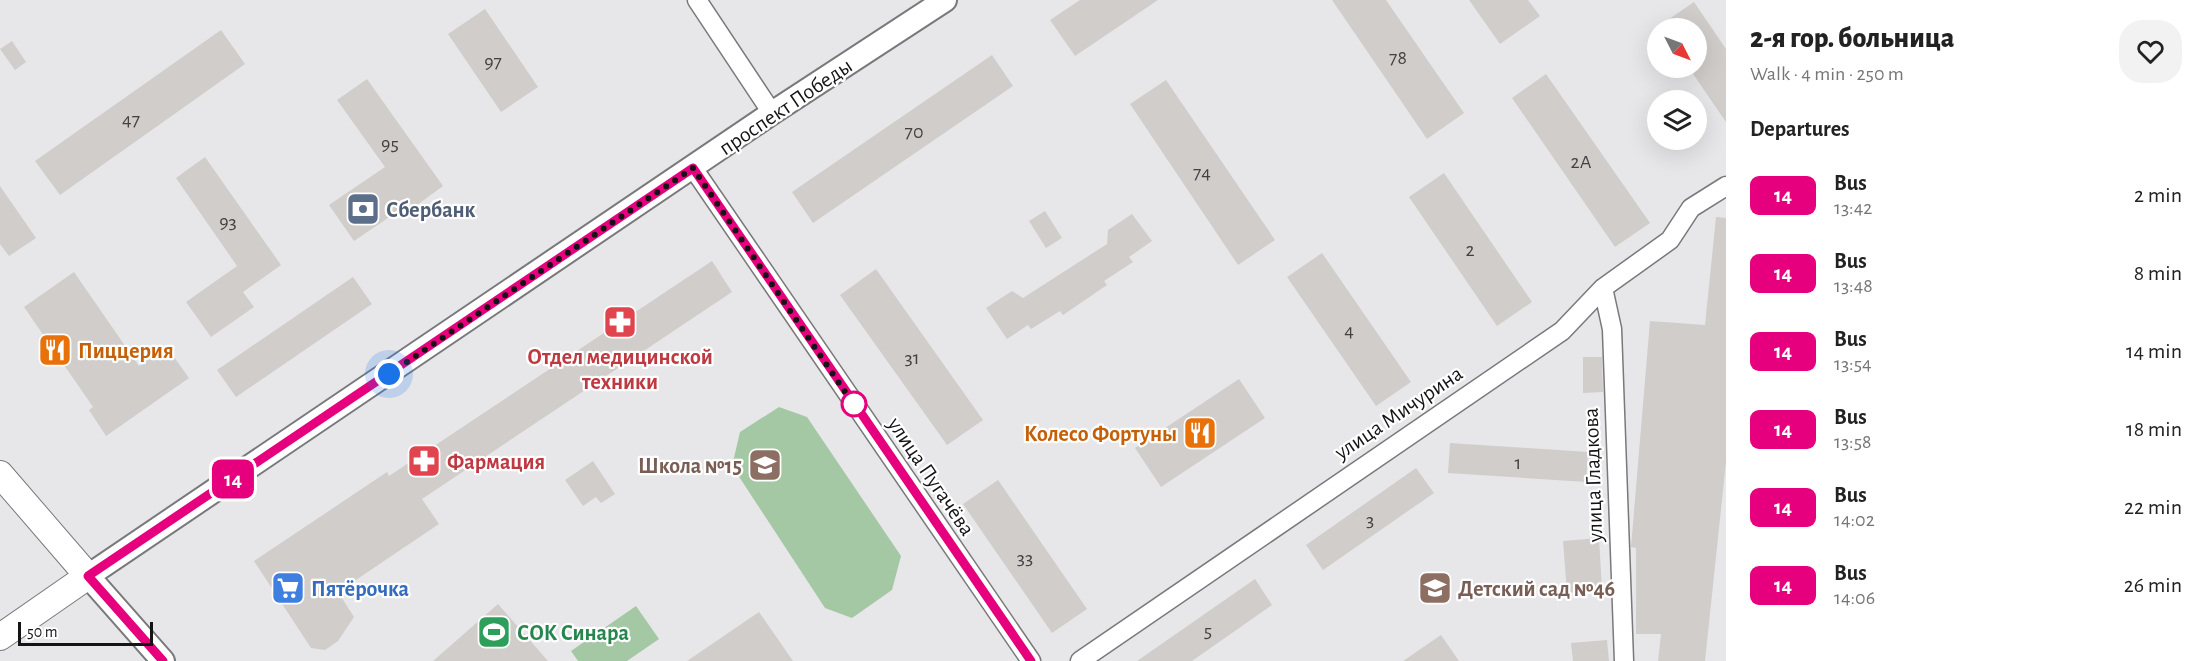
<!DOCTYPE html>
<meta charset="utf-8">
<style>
body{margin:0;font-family:"Alegreya Sans",sans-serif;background:#f2f2f2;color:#222;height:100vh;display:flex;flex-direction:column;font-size:22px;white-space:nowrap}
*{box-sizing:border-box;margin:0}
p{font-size:20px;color:#767676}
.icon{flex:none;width:33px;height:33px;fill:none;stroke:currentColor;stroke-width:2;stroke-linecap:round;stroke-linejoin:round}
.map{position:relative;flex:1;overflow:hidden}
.panel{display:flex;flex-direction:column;background:#fff;width:480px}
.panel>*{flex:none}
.badge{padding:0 12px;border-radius:9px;font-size:21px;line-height:39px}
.needle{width:39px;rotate:132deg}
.tools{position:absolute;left:1647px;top:18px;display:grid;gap:12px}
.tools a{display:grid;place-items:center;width:60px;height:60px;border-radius:50%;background:#fff;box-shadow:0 6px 24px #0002;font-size:30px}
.scale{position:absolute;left:18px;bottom:15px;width:135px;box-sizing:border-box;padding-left:6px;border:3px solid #141415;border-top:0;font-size:16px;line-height:21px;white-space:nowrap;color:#141415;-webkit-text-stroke:4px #fff;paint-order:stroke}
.you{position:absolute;width:30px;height:30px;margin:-15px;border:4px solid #fff;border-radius:50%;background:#1a73e8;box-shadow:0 0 0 9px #1a73e833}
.map>.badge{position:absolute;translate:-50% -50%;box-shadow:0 0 0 3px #fff}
h2{padding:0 24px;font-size:22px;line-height:54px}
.round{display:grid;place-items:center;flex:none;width:63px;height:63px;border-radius:24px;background:#f2f2f2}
.headline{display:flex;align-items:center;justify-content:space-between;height:102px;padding:0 24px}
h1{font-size:28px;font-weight:800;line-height:45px}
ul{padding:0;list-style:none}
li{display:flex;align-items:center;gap:18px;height:78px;padding:0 24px}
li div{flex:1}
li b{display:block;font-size:22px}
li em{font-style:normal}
li .badge{min-width:66px;font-weight:700;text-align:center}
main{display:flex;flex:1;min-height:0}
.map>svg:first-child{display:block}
.green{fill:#a4c8a4}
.building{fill:#d0cdcb}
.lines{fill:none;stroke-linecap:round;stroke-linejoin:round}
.minor-casing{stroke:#79797c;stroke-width:21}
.tertiary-casing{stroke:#79797c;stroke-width:26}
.secondary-casing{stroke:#79797c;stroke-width:28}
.minor{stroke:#fff;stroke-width:18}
.tertiary{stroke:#fff;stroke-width:22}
.secondary{stroke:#fff;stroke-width:26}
.line-casing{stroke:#fff;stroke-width:14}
.line{stroke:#e6007e;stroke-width:9}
.walk{stroke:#141415;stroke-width:6;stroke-dasharray:0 10.8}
.stop-dot{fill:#fff;stroke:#e6007e;stroke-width:3}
.labels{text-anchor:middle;stroke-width:4.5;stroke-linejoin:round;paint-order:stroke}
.number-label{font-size:20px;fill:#434242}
.street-label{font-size:22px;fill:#141415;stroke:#fff}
.service-label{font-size:22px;font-weight:bold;fill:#4e5e75;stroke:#fff;text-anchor:start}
.food-label{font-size:22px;font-weight:bold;fill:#c56008;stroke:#fff;text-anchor:start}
.health-label{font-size:22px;font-weight:bold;fill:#be3a42;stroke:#fff}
.education-label{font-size:22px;font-weight:bold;fill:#785e54;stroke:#fff;text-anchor:end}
.shop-label{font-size:22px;font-weight:bold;fill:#366cbe;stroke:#fff;text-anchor:start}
.leisure-label{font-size:22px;font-weight:bold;fill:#27864d;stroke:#fff;text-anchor:start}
</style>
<main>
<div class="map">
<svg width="1726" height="661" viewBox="0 0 1726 661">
<rect width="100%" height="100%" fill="#e7e7ea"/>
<!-- green -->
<path class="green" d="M 779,407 L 807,417 L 901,556 L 892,590 L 852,618 L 825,608 L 732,466 L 740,432 Z
M 636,606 L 659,639 L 627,661 L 578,661 L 571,651 Z"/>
<!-- building -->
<path class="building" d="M 1080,0 L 1158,0 L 1075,56 L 1050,20 Z
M 1332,0 L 1386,0 L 1464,113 L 1427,139 Z
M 1469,0 L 1528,0 L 1540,16 L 1500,44 Z
M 1694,2 L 1726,49 L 1726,122 L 1689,68 L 1696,68 L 1696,28 L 1656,28 Z
M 485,9 L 538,87 L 501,112 L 448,34 Z
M 221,30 L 245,64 L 60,195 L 35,161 Z
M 12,41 L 26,62 L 15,70 L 0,49 Z
M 992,55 L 1013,86 L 813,223 L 792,192 Z
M 1546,74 L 1650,223 L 1615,247 L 1512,98 Z
M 367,79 L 443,186 L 413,208 L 410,203 L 354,241 L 329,205 L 385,167 L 337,100 Z
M 1166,80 L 1275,240 L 1238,265 L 1130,104 Z
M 205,157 L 281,265 L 243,292 L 254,307 L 211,337 L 186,302 L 237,266 L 176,178 Z
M 1444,173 L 1532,302 L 1497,326 L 1409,197 Z
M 0,186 L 36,238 L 9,256 L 0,244 Z
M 1045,211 L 1062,238 L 1046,248 L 1029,221 Z
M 1132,214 L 1152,241 L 1129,257 L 1133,262 L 1104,281 L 1107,285 L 1063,315 L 1060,311 L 1031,329 L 1028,325 L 1007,339 L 986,308 L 1012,291 L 1023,298 L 1107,244 L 1108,230 Z
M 1716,217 L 1726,218 L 1726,462 L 1705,661 L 1658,661 L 1661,634 L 1636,634 L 1636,548 L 1631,547 L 1650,321 L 1705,325 Z
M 1322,253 L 1411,382 L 1376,406 L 1287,277 Z
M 712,261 L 732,292 L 422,499 L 439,524 L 338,592 L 354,617 L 338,641 L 325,650 L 311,648 L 254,561 L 387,472 L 389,476 Z
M 876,269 L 983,420 L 947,445 L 840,295 Z
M 74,272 L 139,366 L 167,347 L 189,378 L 106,436 L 89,410 L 93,407 L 24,307 Z
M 353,277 L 372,304 L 236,397 L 217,370 Z
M 1583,357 L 1602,357 L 1603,392 L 1583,393 Z
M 1239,379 L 1265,418 L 1161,487 L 1135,448 Z
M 1450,443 L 1588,452 L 1586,482 L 1448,473 Z
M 593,461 L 615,494 L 601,503 L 596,497 L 583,506 L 565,480 Z
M 1416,468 L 1434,493 L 1323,570 L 1306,545 Z
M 998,480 L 1087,609 L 1052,633 L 963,504 Z
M 1599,538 L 1602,590 L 1567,593 L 1563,541 Z
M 1255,579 L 1272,605 L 1192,661 L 1137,661 Z
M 498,604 L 548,661 L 433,661 Z
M 759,612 L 793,661 L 687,661 Z
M 1441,635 L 1459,661 L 1403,661 Z
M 1607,640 L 1609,661 L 1573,661 L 1571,643 Z"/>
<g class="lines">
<defs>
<path id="minor" d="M 697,0 L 772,113
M 693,168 L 1031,661
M 1603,288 L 1612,329 L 1624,661
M 1080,661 L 1562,331 L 1603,288 L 1670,240 L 1691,208 L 1726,186"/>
<path id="tertiary" d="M 163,661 L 88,576 L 772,113 L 945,0"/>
<path id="secondary" d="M 0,474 L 88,576 L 0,637"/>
</defs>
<!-- minor casing -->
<use href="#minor" class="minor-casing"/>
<!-- tertiary casing -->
<use href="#tertiary" class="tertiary-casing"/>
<!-- secondary casing -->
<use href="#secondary" class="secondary-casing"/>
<!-- minor -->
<use href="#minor" class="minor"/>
<!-- tertiary -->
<use href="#tertiary" class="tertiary"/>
<!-- secondary -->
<use href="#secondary" class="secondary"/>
</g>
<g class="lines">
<defs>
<path id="line" d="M 163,661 L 88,576 L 693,168 L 1031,661"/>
</defs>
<!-- line casing -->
<use href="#line" class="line-casing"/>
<!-- line -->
<use href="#line" class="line"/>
<!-- walk -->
<path class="walk" d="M 389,374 L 693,168 L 856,408 L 854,404"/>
</g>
<!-- icons -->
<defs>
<symbol id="bank-square" viewBox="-11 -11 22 22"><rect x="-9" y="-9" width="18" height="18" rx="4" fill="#5c6f8a" stroke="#fff"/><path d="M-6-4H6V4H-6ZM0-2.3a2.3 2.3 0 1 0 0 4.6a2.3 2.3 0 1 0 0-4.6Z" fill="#fff"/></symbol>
<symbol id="pharmacy-square" viewBox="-11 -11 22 22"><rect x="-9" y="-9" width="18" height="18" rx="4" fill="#e0444e" stroke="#fff"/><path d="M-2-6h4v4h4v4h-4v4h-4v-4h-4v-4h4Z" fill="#fff"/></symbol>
<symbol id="restaurant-square" viewBox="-11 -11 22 22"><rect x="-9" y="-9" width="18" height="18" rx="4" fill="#e8710a" stroke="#fff"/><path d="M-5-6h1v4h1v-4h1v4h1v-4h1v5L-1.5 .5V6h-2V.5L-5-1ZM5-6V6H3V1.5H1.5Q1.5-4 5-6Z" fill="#fff"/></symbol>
<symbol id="school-square" viewBox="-11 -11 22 22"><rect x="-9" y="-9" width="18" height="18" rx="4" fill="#8d6e63" stroke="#fff"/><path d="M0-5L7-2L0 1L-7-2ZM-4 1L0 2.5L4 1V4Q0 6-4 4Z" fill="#fff"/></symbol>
<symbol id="supermarket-square" viewBox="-11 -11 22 22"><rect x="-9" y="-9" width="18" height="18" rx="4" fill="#3f7fe0" stroke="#fff"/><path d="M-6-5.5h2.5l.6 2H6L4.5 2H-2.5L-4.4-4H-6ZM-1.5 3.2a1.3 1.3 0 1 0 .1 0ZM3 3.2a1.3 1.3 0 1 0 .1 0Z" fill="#fff"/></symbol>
<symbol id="stadium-square" viewBox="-11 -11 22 22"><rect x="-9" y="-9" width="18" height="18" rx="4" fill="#2e9e5b" stroke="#fff"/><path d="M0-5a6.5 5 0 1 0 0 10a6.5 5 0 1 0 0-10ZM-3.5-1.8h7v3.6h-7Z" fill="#fff"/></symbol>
</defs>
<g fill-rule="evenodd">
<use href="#bank-square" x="344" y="190" width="38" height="38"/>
<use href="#pharmacy-square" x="601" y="303" width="38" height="38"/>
<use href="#restaurant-square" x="36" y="331" width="38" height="38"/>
<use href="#restaurant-square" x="1181" y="414" width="38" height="38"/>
<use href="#pharmacy-square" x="405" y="442" width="38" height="38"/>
<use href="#school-square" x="746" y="446" width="38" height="38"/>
<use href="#supermarket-square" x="269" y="569" width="38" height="38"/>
<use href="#school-square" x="1416" y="569" width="38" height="38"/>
<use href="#stadium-square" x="475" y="613" width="38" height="38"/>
</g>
<!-- markers -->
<circle class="stop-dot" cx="854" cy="404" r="12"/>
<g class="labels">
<!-- number labels -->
<g class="number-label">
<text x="1398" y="64">78</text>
<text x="493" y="68">97</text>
<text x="131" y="126">47</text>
<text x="914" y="138">70</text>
<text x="390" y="150">95</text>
<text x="1581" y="168">2А</text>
<text x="1202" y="179">74</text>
<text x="228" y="228">93</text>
<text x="1470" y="256">2</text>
<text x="1349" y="337">4</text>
<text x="912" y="364">31</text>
<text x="1518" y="469">1</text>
<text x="1370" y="526">3</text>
<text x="1025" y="564">33</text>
<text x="1208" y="637">5</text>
</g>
<!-- street labels -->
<g class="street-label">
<text transform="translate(785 106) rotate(-34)" y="8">проспект Победы</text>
<text transform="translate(1398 412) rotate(-34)" y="8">улица Мичурина</text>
<text transform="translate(1592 475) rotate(-92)" y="8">улица Гладкова</text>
<text transform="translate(932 476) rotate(56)" y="8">улица Пугачёва</text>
</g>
<!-- service labels -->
<g class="service-label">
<text x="386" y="217">Сбербанк</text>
</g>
<!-- food labels -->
<g class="food-label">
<text x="78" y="358">Пиццерия</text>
<text x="1177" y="441" text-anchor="end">Колесо Фортуны</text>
</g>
<!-- health labels -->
<g class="health-label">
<text x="620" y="364">Отдел медицинской<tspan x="620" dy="25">техники</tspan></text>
<text x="447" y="469" text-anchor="start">Фармация</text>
</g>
<!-- education labels -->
<g class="education-label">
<text x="742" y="473">Школа №15</text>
<text x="1458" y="596" text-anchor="start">Детский сад №46</text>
</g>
<!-- shop labels -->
<g class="shop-label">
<text x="311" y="596">Пятёрочка</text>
</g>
<!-- leisure labels -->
<g class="leisure-label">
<text x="517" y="640">СОК Синара</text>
</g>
</g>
</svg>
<div class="tools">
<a><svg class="needle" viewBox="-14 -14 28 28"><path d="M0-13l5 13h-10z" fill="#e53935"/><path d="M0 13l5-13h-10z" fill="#767676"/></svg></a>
<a><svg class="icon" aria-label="layers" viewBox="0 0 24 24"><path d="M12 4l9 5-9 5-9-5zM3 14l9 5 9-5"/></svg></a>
</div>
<div class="scale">50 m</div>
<div class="you" style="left:389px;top:374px"></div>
<b class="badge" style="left:233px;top:479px;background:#e6007e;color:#fff">14</b>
</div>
<section class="panel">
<div class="headline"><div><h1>2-я гор. больница</h1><p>Walk · 4 min · 250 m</p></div><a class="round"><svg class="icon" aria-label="heart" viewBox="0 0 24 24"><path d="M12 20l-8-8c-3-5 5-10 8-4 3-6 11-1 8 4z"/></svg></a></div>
<h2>Departures</h2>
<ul>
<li><span class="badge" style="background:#e6007e;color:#fff">14</span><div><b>Bus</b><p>13:42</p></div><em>2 min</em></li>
<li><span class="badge" style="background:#e6007e;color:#fff">14</span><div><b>Bus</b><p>13:48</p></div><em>8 min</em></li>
<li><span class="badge" style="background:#e6007e;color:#fff">14</span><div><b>Bus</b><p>13:54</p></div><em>14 min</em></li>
<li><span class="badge" style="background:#e6007e;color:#fff">14</span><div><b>Bus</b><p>13:58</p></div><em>18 min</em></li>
<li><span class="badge" style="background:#e6007e;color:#fff">14</span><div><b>Bus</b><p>14:02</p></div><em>22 min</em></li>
<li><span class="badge" style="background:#e6007e;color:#fff">14</span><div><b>Bus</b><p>14:06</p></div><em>26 min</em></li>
</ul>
</section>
</main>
